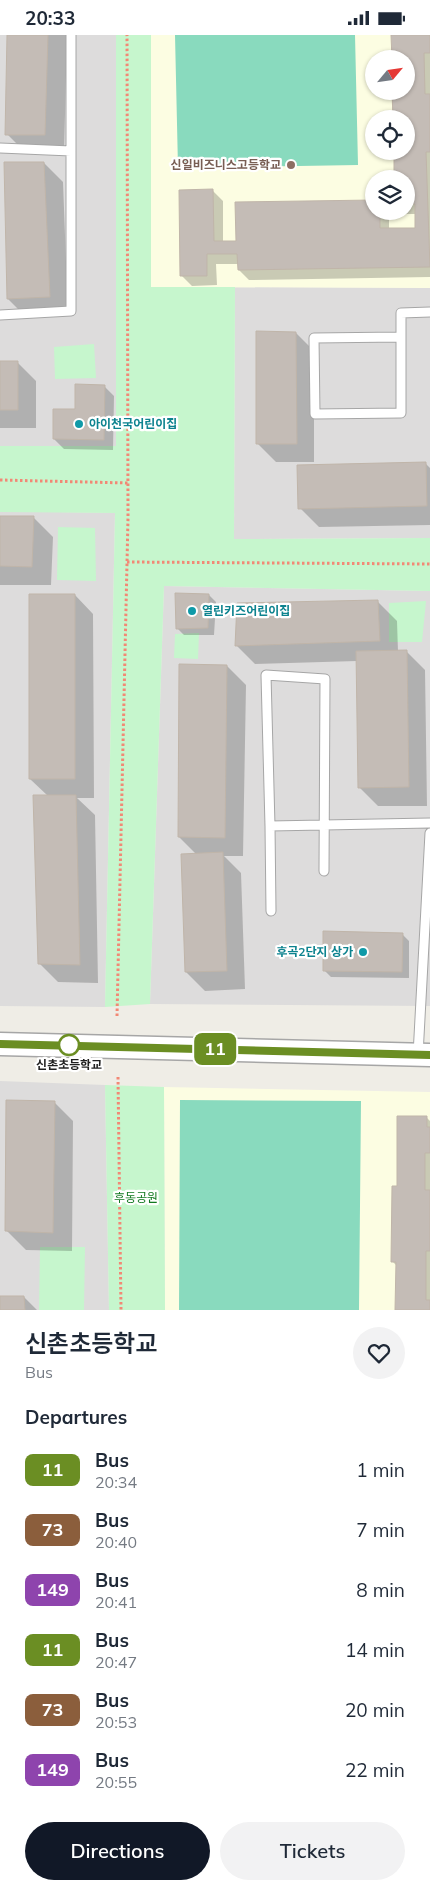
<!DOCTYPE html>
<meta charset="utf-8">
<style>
body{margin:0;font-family:Mulish,"Noto Sans KR",sans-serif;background:#f2f2f3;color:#1f2937;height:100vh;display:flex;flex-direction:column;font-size:19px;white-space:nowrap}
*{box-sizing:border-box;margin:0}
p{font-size:16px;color:#747a83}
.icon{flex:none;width:28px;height:28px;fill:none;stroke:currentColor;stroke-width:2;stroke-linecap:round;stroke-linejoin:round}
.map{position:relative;height:1275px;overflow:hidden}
.details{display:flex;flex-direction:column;background:#fff;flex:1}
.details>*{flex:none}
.badge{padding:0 10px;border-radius:8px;font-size:18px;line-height:32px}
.needle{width:32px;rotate:61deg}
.fabs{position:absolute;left:365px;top:15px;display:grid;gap:10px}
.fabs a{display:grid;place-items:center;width:50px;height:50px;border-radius:50%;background:#fff;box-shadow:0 1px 4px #0004;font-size:25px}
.map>.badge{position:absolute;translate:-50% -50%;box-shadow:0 0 0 2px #fff}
h2{padding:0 25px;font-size:19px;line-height:45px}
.round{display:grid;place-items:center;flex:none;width:52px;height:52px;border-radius:26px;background:#f2f2f3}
.head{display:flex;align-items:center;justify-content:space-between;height:85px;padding:0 25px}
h1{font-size:24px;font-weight:600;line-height:38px}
.primary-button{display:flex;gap:10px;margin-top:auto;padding:10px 25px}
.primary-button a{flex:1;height:58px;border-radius:30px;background:#111827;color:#fff;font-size:20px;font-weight:600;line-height:58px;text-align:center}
.primary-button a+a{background:#f2f2f3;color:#1f2937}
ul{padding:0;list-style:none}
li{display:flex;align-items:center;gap:15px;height:60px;padding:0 25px}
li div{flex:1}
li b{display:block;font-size:19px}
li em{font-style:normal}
li .badge{min-width:55px;font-weight:700;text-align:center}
.status{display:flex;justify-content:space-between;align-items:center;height:35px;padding:0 25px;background:#fff;direction:ltr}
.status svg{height:14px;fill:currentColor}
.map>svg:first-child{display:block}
.residential{fill:#dddcdc}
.education{fill:#fcfde2;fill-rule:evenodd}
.park{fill:#c6f6cd}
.pitch{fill:#89dabe}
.shadow{fill:#0003}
.building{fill:#c4bcb6;stroke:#c0b5a9}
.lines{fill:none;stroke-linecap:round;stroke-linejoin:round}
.service-casing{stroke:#a6a6a6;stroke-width:11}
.tertiary-casing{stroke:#a6a6a6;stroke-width:25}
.path{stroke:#f28875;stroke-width:3;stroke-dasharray:2.5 2.5;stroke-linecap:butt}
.service{stroke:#fff;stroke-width:9}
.tertiary{stroke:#fff;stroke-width:22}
.line-casing{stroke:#fff;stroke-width:11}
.line{stroke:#6b8e23;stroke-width:8}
.education-dot{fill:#8d6e63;stroke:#fff;stroke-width:2}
.culture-dot{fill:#0f9aa8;stroke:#fff;stroke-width:2}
.stop-dot{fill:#fff;stroke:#6b8e23;stroke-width:2.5}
.labels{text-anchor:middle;stroke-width:4.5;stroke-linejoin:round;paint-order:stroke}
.education-label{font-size:12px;font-weight:bold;fill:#785e54;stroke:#fff;text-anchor:end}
.culture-label{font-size:12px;font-weight:bold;fill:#0d838f;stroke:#fff;text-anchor:start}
.stop-label{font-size:12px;font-weight:bold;fill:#1f1f1f;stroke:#fff}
.park-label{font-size:12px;fill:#127920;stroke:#fff}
</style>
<div class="status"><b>20:33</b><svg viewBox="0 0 49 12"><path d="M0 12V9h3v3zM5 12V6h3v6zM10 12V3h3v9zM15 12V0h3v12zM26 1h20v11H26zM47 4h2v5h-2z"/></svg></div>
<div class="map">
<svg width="430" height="1275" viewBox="0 0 430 1275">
<rect width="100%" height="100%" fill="#efede6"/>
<!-- residential -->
<path class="residential" d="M 0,0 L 116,0 L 116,412 L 0,411 Z
M 235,252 L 430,253 L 430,503 L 234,504 Z
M 0,476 L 115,478 L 105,972 L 0,971 Z
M 164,551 L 430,556 L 430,971 L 150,969 Z
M 0,1046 L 105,1050 L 109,1275 L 0,1275 Z"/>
<!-- education -->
<path class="education" d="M 151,0 L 430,0 L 430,253 L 151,252 ZM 374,24 L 406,24 L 406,56 L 374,56 ZM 374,84 L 406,84 L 406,116 L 374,116 ZM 374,144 L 406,144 L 406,176 L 374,176 Z
M 164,1052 L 430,1057 L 430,1275 L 165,1275 Z"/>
<!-- park -->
<path class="park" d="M 116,0 L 151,0 L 151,252 L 235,252 L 234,504 L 430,503 L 430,556 L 164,551 L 150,969 L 105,972 L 115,478 L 0,477 L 0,411 L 116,411 Z
M 94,309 L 96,343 L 55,344 L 54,312 Z
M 58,492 L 95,493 L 96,546 L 57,545 Z
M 426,566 L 422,607 L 389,607 L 389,568 Z
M 199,598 L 198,624 L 174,623 L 175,599 Z
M 105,1050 L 164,1052 L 165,1275 L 109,1275 Z
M 40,1212 L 85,1212 L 84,1275 L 39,1275 Z"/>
<!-- pitch -->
<path class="pitch" d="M 175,0 L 355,0 L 358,130 L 178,133 Z
M 180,1065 L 361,1066 L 359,1275 L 179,1275 Z"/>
<!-- shadow -->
<path class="shadow" d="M 8,0 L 67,0 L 64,119 L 26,118 L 7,99 Z
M 393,0 L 430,0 L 430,242 L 249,245 L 239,235 L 239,229 L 216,229 L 217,250 L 192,251 L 182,241 L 213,156 L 223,166 L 223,207 L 237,207 L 374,176 L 389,176 L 389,194 L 416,194 L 416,179 L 406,179 L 403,176 L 406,176 L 406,24 Z
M 44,128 L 63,147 L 68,280 L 27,283 L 8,264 Z
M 296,298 L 314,316 L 314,427 L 276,427 L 258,409 Z
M 0,327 L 17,327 L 36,346 L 36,393 L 0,393 Z
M 104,351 L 114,361 L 113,415 L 64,414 L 54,404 L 76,376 Z
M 426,429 L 430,433 L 430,490 L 319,492 L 300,473 Z
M 0,482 L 34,483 L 53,502 L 51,550 L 0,550 Z
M 75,560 L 93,579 L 94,763 L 77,763 L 95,780 L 98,948 L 58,947 L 39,928 L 48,761 L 30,744 Z
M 209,560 L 216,567 L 214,600 L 184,600 L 177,593 Z
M 378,567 L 397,586 L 398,617 L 406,616 L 425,635 L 427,771 L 378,771 L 359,752 L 357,626 L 255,629 L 236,610 Z
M 227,631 L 246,650 L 243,821 L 224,821 L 241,838 L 245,954 L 205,956 L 186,937 L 197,820 L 179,802 Z
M 402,899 L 409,906 L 409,943 L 331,942 L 324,935 Z
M 54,1067 L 73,1086 L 72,1216 L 26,1215 L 7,1196 Z
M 426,1082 L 430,1086 L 430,1275 L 396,1275 L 397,1231 L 392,1226 L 398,1153 Z
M 0,1262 L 24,1262 L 37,1275 L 0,1275 Z"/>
<!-- building -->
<path class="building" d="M 7,0 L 48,0 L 45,100 L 5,100 Z
M 391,0 L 430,0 L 430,18 L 424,18 L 425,59 L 430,59 L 430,117 L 426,117 L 430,232 L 238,235 L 237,219 L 207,219 L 207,241 L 180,241 L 179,155 L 213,154 L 214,206 L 236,206 L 235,167 L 374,165 L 374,176 L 380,176 L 380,193 L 415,193 L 415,169 L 406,169 L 406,144 L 394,144 L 394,116 L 406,116 L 406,84 L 393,84 L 392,56 L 406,56 L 406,24 L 392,24 Z
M 4,127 L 44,127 L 50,262 L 7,264 Z
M 256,296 L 296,297 L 297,409 L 256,409 Z
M 0,326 L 18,326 L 18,375 L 0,375 Z
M 75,349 L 105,350 L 104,405 L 53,404 L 53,374 L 75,374 Z
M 426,427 L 427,471 L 298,474 L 297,430 Z
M 0,481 L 34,481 L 32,532 L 0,531 Z
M 175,558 L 209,559 L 208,593 L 176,594 Z
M 29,559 L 75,559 L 75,744 L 29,744 Z
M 378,565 L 380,606 L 235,611 L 237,568 Z
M 407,615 L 409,752 L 358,753 L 356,616 Z
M 179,629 L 227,630 L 225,803 L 178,802 Z
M 33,760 L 76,760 L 80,930 L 38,929 Z
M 223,817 L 227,936 L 185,937 L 181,819 Z
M 323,896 L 403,898 L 402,937 L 323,936 Z
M 6,1065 L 55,1066 L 53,1198 L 5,1196 Z
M 397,1081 L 427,1081 L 427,1092 L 430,1092 L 430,1118 L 425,1118 L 425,1155 L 430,1155 L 430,1216 L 426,1216 L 426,1265 L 430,1265 L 430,1275 L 395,1275 L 396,1227 L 391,1227 L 392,1151 L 397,1151 Z
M 0,1261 L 24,1261 L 25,1275 L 0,1275 Z"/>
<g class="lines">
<defs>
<path id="service" d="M 0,113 L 71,116
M 0,280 L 71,276 L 71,0
M 400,302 L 314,303 L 315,379 L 401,378 L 401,278 L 430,277
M 270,791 L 266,640 L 325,644 L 324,836
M 271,876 L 270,791 L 430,788
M 418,1020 L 430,798"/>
<path id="tertiary" d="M 0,1009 L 430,1020"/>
</defs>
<!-- service casing -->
<use href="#service" class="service-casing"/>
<!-- tertiary casing -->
<use href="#tertiary" class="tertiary-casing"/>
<!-- path -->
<path class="path" d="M 0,445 L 128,448
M 127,527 L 430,529
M 117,981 L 128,483 L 127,0
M 118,1042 L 121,1275"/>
<!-- service -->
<use href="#service" class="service"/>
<!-- tertiary -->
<use href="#tertiary" class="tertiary"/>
</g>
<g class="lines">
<defs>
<path id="line" d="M 0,1009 L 430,1020"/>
</defs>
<!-- line casing -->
<use href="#line" class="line-casing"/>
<!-- line -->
<use href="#line" class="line"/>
</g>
<!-- markers -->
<circle class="education-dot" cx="291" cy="130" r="5"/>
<g class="culture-dot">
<circle cx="79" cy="389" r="5"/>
<circle cx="192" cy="576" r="5"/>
<circle cx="363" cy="917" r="5"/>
</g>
<circle class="stop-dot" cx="69" cy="1010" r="10"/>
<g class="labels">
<!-- education labels -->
<g class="education-label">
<text x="281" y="134">신일비즈니스고등학교</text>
</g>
<!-- culture labels -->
<g class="culture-label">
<text x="89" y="393">아이천국어린이집</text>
<text x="202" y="580">열린키즈어린이집</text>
<text x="353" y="921" text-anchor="end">후곡2단지 상가</text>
</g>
<!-- stop labels -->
<g class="stop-label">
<text x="69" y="1034">신촌초등학교</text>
</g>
<!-- park labels -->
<g class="park-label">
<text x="136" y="1167">후동공원</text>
</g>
</g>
</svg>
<div class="fabs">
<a><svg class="needle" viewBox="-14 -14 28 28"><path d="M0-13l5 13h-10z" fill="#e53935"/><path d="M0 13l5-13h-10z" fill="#747a83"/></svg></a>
<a><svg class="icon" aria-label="locate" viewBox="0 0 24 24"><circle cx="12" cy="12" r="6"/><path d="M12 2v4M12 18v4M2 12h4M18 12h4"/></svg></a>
<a><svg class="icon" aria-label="layers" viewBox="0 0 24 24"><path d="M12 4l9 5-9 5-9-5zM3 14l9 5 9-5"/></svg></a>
</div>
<b class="badge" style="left:215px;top:1014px;background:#6b8e23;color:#fff">11</b>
</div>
<section class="details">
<div class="head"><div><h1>신촌초등학교</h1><p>Bus</p></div><a class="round"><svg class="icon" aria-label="heart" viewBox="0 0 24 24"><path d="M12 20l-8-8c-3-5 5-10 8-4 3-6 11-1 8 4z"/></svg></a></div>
<h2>Departures</h2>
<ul>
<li><span class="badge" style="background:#6b8e23;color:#fff">11</span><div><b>Bus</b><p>20:34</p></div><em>1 min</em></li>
<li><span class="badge" style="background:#8b5e3c;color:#fff">73</span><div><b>Bus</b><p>20:40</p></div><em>7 min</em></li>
<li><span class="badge" style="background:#8e44ad;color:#fff">149</span><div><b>Bus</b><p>20:41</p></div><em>8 min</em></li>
<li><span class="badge" style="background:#6b8e23;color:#fff">11</span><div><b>Bus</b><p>20:47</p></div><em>14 min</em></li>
<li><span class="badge" style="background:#8b5e3c;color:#fff">73</span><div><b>Bus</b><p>20:53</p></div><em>20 min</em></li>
<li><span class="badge" style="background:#8e44ad;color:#fff">149</span><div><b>Bus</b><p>20:55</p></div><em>22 min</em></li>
</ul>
<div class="primary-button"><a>Directions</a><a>Tickets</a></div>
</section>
